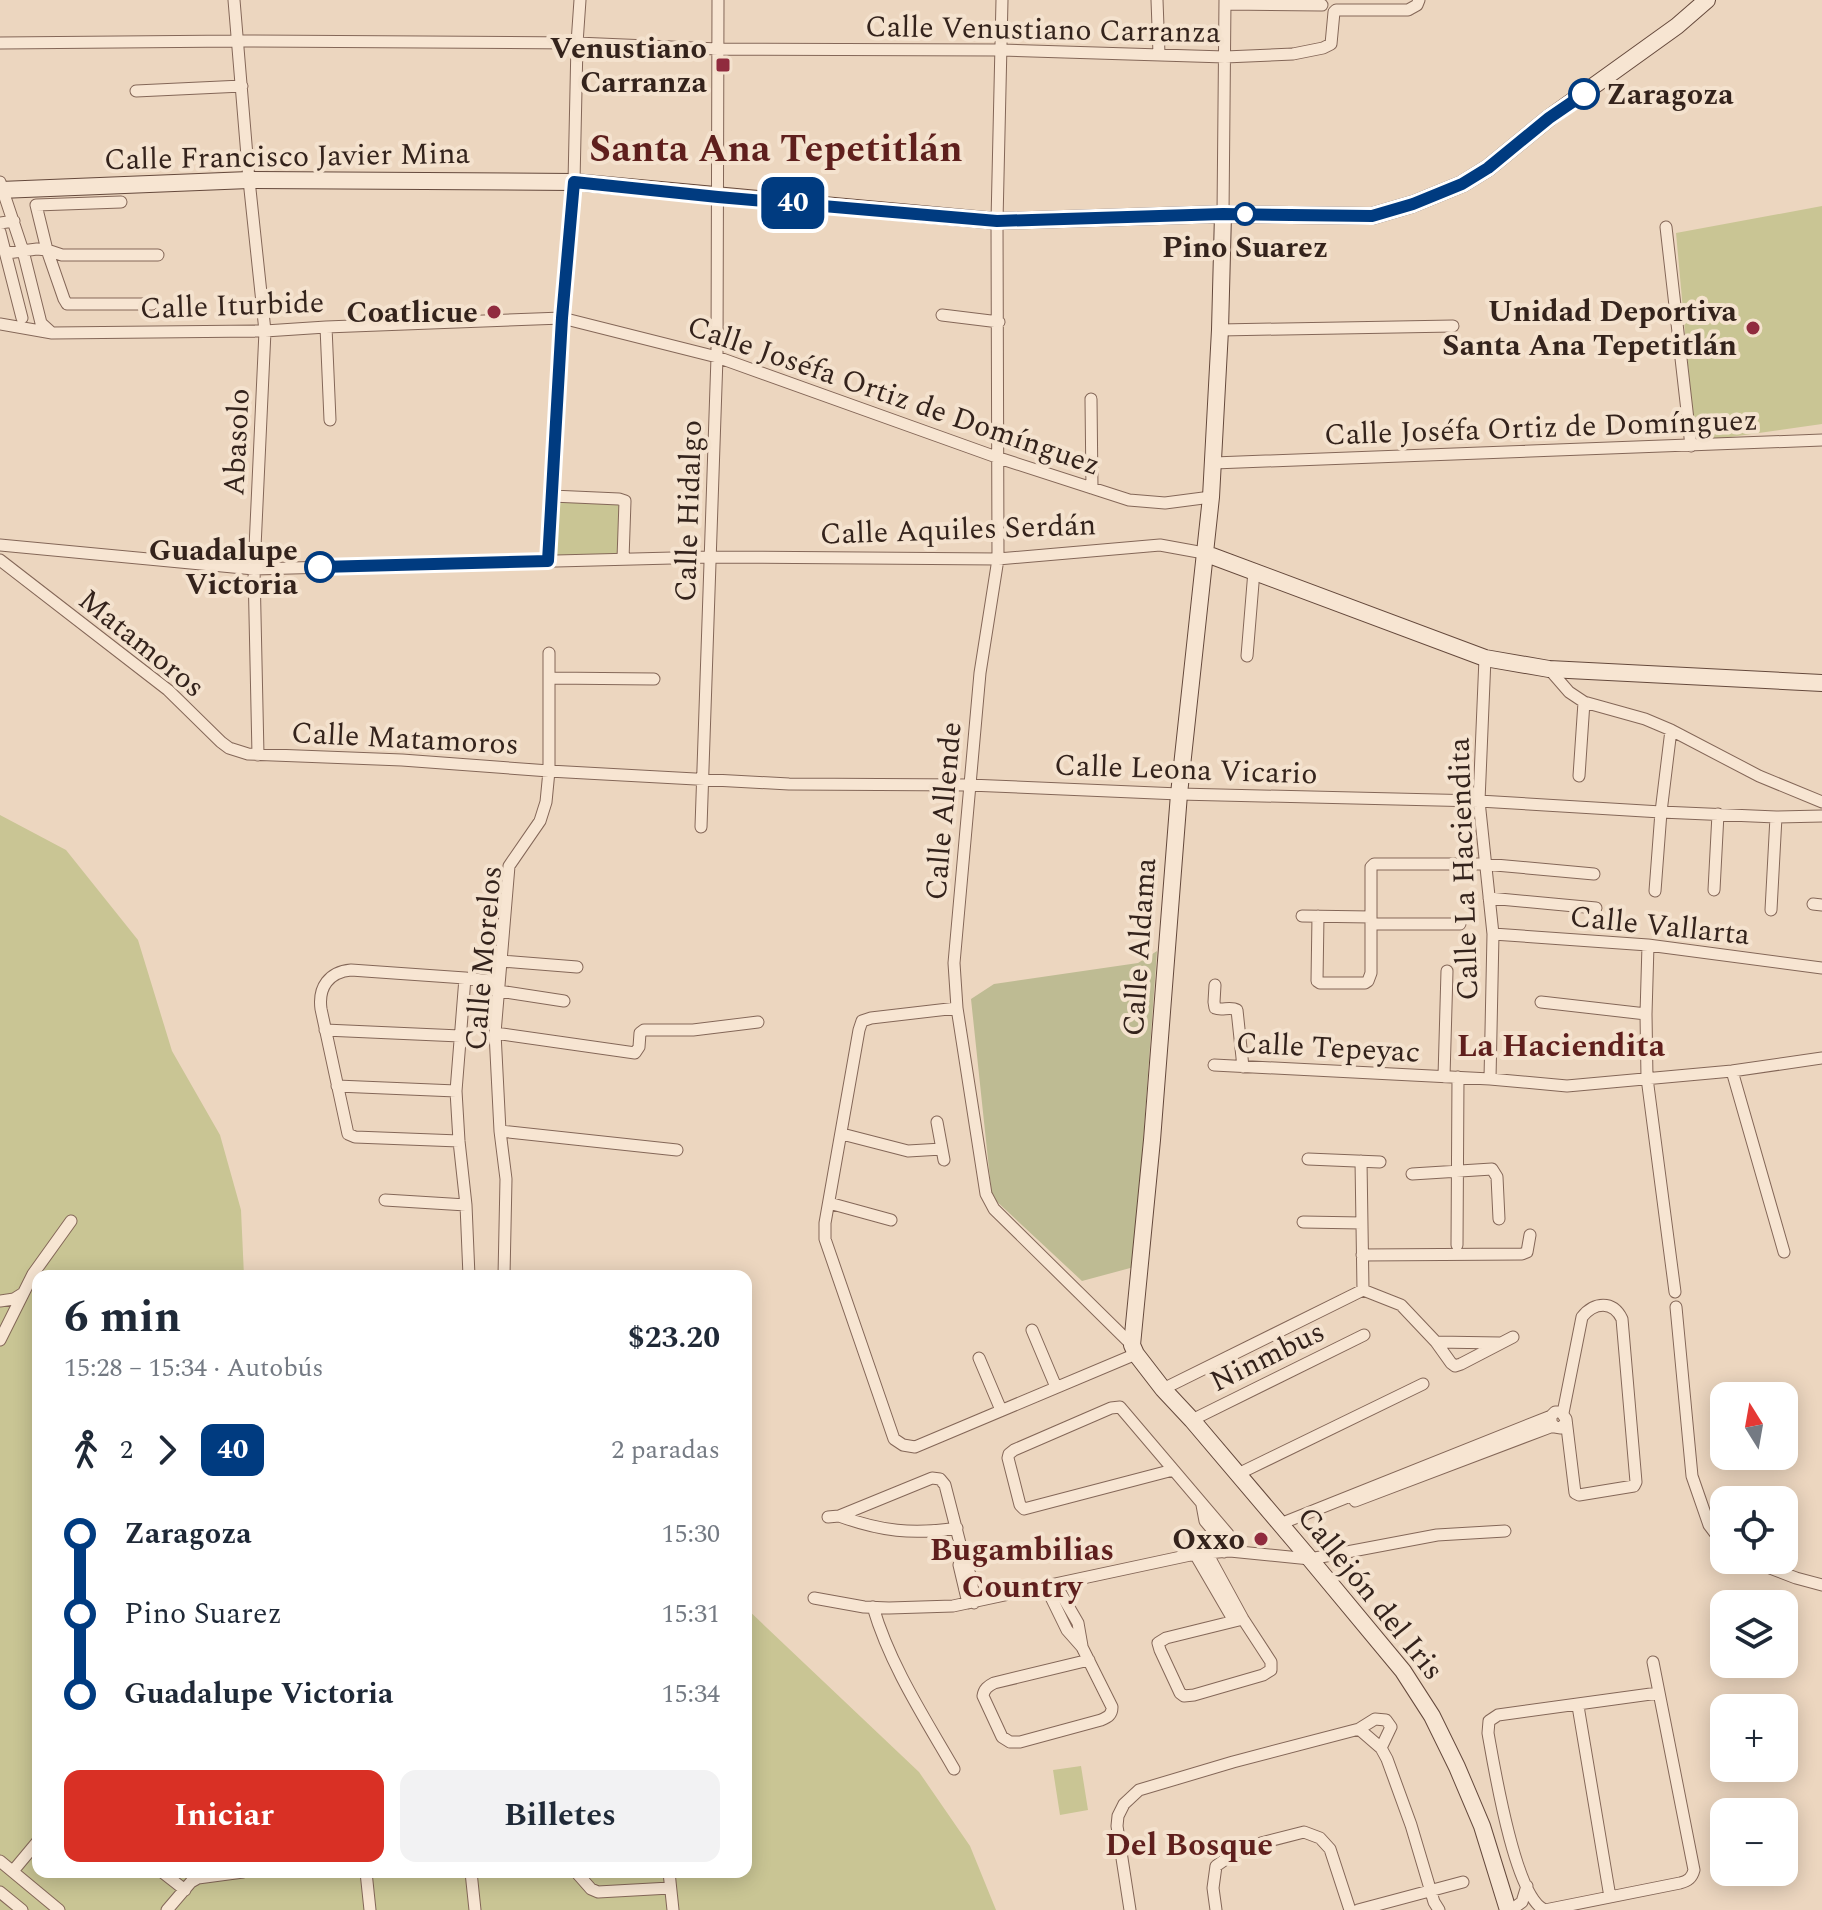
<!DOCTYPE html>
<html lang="es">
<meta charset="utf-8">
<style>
body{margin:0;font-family:Spectral,serif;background:#f2f2f3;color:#1f2937;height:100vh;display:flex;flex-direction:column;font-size:30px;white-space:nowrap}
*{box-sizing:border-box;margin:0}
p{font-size:26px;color:#747a83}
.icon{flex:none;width:44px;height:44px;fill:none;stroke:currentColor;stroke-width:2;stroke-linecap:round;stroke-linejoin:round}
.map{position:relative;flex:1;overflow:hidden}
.details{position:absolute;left:32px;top:1270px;width:720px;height:608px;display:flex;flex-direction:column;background:#fff;border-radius:16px;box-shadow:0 4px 20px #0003}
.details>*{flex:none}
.badge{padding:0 16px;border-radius:12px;font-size:28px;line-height:52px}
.needle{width:52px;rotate:349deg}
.fabs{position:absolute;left:1710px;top:1382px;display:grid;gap:16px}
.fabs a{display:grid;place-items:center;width:88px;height:88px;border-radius:16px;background:#fff;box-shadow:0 4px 20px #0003;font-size:40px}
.map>.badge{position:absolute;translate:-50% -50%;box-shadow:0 0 0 4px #fff}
.legs{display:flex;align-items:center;gap:12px;height:88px;padding:0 32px;font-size:26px}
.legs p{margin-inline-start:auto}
.head{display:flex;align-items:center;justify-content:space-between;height:136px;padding:0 32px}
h1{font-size:44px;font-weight:700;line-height:60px}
.primary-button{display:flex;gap:16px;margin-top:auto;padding:16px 32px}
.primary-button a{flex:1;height:92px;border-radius:16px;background:#d93025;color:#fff;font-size:32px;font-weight:700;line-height:92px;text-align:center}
.primary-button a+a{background:#f2f2f3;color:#1f2937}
ul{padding:0 32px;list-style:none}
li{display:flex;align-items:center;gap:28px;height:80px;font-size:30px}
li i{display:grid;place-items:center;width:12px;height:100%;margin:0 10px;background:currentColor}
li i::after{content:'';width:20px;height:20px;margin:-10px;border:6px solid;border-radius:50%;background:#fff}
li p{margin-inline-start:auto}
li:first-child i{background:linear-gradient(#0000 50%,currentColor 0)}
li:last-child i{background:linear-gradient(currentColor 50%,#0000 0)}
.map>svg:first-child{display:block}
.green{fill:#c9c594}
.cemetery{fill:#bebb93}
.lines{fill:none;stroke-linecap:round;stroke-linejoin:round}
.street-casing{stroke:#846758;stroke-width:13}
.secondary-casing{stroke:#65493c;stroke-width:18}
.street{stroke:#f7e5d2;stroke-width:11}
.secondary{stroke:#f7e5d2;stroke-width:16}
.line-1-casing{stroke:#fff;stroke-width:18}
.line-1{stroke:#003b80;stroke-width:12}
.poi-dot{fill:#902b3e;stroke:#f4e2ce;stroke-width:3}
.stop-1-dot{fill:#fff;stroke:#003b80;stroke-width:4}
.labels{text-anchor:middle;stroke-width:8;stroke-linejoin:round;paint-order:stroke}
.street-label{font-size:30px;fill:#34231c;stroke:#f4e2ce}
.poi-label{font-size:30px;font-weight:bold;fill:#34231c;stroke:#f4e2ce;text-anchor:end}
.stop-label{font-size:30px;font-weight:bold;fill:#34231c;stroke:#f4e2ce;text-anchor:start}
.neighbourhood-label{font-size:32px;font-weight:bold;fill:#5f1f1d;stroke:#f4e2ce}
.district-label{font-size:38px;font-weight:bold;fill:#5f1f1d;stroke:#f4e2ce}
</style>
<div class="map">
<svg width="1822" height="1910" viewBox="0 0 1822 1910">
<rect width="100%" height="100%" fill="#ecd6bf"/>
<!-- green -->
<path class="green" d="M 1822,206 L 1822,424 L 1695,442 L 1676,233 Z
M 556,501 L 623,503 L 622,555 L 555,556 Z
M 0,815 L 66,850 L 138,940 L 172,1051 L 220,1135 L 241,1210 L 244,1276 L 38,1276 L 38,1872 L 746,1872 L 746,1608 L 919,1772 L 970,1846 L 996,1910 L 0,1910 Z
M 1081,1766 L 1088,1810 L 1060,1815 L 1053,1770 Z"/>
<!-- cemetery -->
<path class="cemetery" d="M 1157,951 L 1134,1267 L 1082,1281 L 992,1197 L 971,999 L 994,984 L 1138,963 Z"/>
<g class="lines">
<defs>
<path id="street" d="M 234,0 L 249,180 L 265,331 L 254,569 L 258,755
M 1002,0 L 997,221 L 998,559 L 980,673 L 954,963 L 957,1008 L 986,1194 L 994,1209 L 1132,1345
M 1157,0 L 1159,54
M 1225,4 L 1322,5
M 0,43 L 237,41 L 577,43 L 718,49 L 1001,50 L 1225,57 L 1293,54 L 1323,48 L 1331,44 L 1334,12 L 1336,10 L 1408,10 L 1417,5 L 1419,0
M 136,91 L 242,86
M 0,182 L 23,251 L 41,323 L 52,333
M 121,202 L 36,205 L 47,250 L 64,299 L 67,304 L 152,304
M 1223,214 L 1225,0
M 0,223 L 14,221
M 1666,227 L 1691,446
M 0,232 L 22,318
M 7,253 L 37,249 L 47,250 L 62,255 L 158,255
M 942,315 L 999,322
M 0,324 L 52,333 L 265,331 L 326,327 L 562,318 L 717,357 L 999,458 L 1129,500 L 1165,503 L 1211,497
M 326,327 L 330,420
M 1220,330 L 1453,326
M 1091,399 L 1092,488
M 1214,463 L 1822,440
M 552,496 L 619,499 L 625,501 L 623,559
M 0,545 L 254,569 L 711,557 L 998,559 L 1160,545 L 1204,553
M 0,560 L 168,690 L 221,742 L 229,748 L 248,754 L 402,760 L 549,771 L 789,784 L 969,785 L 1179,794 L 1479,801 L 1661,812 L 1776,817 L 1822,816
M 548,561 L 562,318 L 574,182 L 577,43 L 580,0
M 1247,656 L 1254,571
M 1485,658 L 1479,801 L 1493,934 L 1490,1079
M 1549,669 L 1569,692 L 1584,702 L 1645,719 L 1671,730 L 1759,776 L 1822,802
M 550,678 L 654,679
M 1579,776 L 1584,702
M 701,827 L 717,357 L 718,0
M 1714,890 L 1718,814
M 1655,891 L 1661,812 L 1671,730
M 1489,898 L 1596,908
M 1813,904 L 1822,905
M 1771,910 L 1776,817
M 1302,916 L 1371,917
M 1318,916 L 1317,981 L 1320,983 L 1365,983 L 1368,981 L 1371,973 L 1371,867 L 1374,864 L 1484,864 L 1594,874
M 1371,924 L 1460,924
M 1493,934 L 1648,945 L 1822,968
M 1648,945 L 1646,1014 L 1647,1078 L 1675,1292
M 501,961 L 577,967
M 465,978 L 456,1091 L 459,1141 L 466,1205 L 469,1276
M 1215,985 L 1214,1002 L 1215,1008 C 1222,1011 1230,1006 1237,1010 L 1243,1067
M 499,991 L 564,1001
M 1541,1002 L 1646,1014
M 957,1008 L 871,1018 L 862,1021 L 859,1030 L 825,1223 L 825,1239 L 894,1439 L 903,1445 L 915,1447 L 1136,1354
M 325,1030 L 460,1036
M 495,1033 L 635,1053 L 639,1047 L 640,1033 L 644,1030 L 693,1030 L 758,1022
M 1214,1065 L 1490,1079 L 1567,1086 L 1732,1071 L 1822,1058
M 1732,1071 L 1784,1252
M 1444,1077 L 1447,971
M 337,1086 L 456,1091
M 937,1122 L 944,1160
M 500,1131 L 677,1150
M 842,1134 L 908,1151 L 942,1149
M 459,1141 L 355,1137 L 348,1134 L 321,1009 C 318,987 329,972 351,970 L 465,978 L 499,982
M 1308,1159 L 1380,1162
M 1361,1161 L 1363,1290
M 1412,1174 L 1492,1169 L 1497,1177 L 1499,1219
M 385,1200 L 466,1205
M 829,1203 L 891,1220
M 1303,1222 L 1362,1223
M 1457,1245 L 1458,1077
M 1362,1255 L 1522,1254 L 1527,1252 L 1530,1235
M 504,1276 L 506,1179 L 500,1131 L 495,1033 L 509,866 L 540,821 L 546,802 L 549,771 L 549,653
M 1363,1290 L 1401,1305 L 1436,1342 L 1451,1363 L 1455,1366 L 1461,1364 L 1513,1337
M 0,1301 L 14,1299 L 22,1294
M 1676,1307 L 1692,1476 L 1709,1525 L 1724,1545
M 1032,1330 L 1056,1387
M 0,1340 L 33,1274 L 71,1221
M 1436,1342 L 1500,1343
M 979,1358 L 1001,1410
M 1163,1389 L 1363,1290
M 1563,1413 L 1582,1317 C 1594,1302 1613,1300 1622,1319 L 1636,1482 L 1634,1486 L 1579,1495 L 1575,1493 L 1566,1419 L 1561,1412 L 1555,1412 L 1551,1416 L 1551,1423 L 1555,1427 L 1561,1428 L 1566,1422
M 1192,1420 L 1364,1335
M 1173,1470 L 1024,1509 L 1020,1505 L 1008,1458 L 1009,1454 L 1014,1450 L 1111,1408 L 1120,1407 L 1228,1534 L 1230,1551
M 1238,1474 L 1423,1384
M 1355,1501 L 1553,1426
M 1202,1505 L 1205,1521 L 1221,1540 L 1224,1552
M 839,1516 C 881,1531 912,1535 957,1528
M 828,1517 L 839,1516 L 932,1478 L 940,1479 L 945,1485 L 963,1555 C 971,1571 973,1586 974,1603
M 1280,1524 L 1551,1416
M 1207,1553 L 1243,1619 L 1271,1662 L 1271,1670 L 1263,1675 L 1194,1695 L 1184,1696 L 1180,1693 L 1160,1650 L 1158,1643 L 1166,1638 L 1243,1619
M 1195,1554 L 1234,1621
M 963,1555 L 959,1565 L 968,1603
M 1749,1560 L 1796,1578 L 1822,1585
M 1056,1585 L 1078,1623 L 1082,1646
M 1046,1587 L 1067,1630 L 1082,1647 L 1112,1707 C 1112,1715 1108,1717 1101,1720 L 1020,1742 L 1010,1742 L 1002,1737 L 983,1696 C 984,1689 988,1686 994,1683 L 1089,1660
M 814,1598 L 864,1607 L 889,1608 L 953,1606 L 1195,1554 L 1230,1551 L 1310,1559 L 1437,1535 L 1505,1531
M 873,1607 C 890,1665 924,1717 954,1769
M 1578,1706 L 1610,1897
M 1359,1729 L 1375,1719 L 1386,1720 L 1391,1727 L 1381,1748
M 0,1861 L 59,1910
M 13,1871 L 38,1841
M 162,1872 L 185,1890
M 366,1872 L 370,1910
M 471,1872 L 475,1910
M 576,1872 L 591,1889 L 598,1892 L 670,1888
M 669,1872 L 673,1910
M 0,1892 L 22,1910
M 167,1910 L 191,1882 L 198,1878 L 243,1872
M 1130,1910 L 1117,1826 L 1118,1816 L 1124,1804 L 1139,1790 L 1233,1762 L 1359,1729 L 1381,1748 L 1387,1759 L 1411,1825 L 1434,1902 L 1439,1910
M 1216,1910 L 1213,1888 L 1216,1866 L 1236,1852 L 1261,1843 L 1304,1832 L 1320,1838 L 1330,1849 L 1350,1910
M 1358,1910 L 1463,1882
M 1511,1910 L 1522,1902 L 1527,1886
M 1545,1910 C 1515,1898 1494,1766 1488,1733 L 1489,1721 L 1498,1715 L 1658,1693
M 1545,1910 L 1680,1883 C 1688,1881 1692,1878 1694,1870 L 1653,1662"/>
<path id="secondary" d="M 0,190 L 249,180 L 574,182 L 997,221 L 1223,214 L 1372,216 L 1413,204 L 1462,184 L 1488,168 L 1549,118 L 1677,26 L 1707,0
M 1223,214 L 1220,330 L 1211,497 L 1179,794 L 1152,1140 L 1132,1345 L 1136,1354 L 1163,1389 L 1192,1420 L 1310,1559 L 1403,1671 L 1432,1716 L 1457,1767 L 1482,1826 L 1508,1910
M 1204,553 L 1485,658 L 1549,669 L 1822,683"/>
</defs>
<!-- street casing -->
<use href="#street" class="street-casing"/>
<!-- secondary casing -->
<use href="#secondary" class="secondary-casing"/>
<!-- street -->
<use href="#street" class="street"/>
<!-- secondary -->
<use href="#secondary" class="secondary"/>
</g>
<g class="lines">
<defs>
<path id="line-1" d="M 320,567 L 548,561 L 562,318 L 574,182 L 718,197 L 997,221 L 1223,214 L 1372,216 L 1413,204 L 1462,184 L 1488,168 L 1549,118 L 1584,94"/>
</defs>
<!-- line-1 casing -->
<use href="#line-1" class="line-1-casing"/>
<!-- line-1 -->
<use href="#line-1" class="line-1"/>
</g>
<!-- markers -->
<g class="poi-dot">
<rect x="715" y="57" width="16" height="16" rx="4"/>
<circle cx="494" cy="312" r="8"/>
<circle cx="1753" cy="328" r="8"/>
<circle cx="1261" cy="1539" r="8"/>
</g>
<g class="stop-1-dot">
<circle cx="1584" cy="94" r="14"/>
<circle cx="1245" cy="214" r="10"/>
<circle cx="320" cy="567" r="14"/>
</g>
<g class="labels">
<!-- street labels -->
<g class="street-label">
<text transform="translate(1043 29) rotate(1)" y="10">Calle Venustiano Carranza</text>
<text transform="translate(287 156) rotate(-1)" y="10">Calle Francisco Javier Mina</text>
<text transform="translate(232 305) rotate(-2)" y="10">Calle Iturbide</text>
<text transform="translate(894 395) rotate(19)" y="10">Calle Joséfa Ortiz de Domínguez</text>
<text transform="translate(1541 427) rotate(-2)" y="10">Calle Joséfa Ortiz de Domínguez</text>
<text transform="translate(236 442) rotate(-87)" y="10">Abasolo</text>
<text transform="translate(688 511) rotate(-88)" y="10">Calle Hidalgo</text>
<text transform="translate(958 529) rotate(-2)" y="10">Calle Aquiles Serdán</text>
<text transform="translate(142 643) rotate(39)" y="10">Matamoros</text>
<text transform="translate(405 738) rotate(3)" y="10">Calle Matamoros</text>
<text transform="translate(1186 769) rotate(2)" y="10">Calle Leona Vicario</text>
<text transform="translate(943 811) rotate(-85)" y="10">Calle Allende</text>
<text transform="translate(1463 869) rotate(-92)" y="10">Calle La Haciendita</text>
<text transform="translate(1660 925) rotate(6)" y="10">Calle Vallarta</text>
<text transform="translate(1139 947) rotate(-86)" y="10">Calle Aldama</text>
<text transform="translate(483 958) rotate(-85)" y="10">Calle Morelos</text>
<text transform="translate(1328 1047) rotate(3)" y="10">Calle Tepeyac</text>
<text transform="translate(1267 1356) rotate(-26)" y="10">Ninmbus</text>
<text transform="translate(1371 1593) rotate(51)" y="10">Callejón del Iris</text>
</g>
<!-- poi labels -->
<g class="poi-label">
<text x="707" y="58">Venustiano<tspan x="707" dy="34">Carranza</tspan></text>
<text x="1737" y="321">Unidad Deportiva<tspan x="1737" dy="34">Santa Ana Tepetitlán</tspan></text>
<text x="478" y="322">Coatlicue</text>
<text x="1245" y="1549">Oxxo</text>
</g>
<!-- stop labels -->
<g class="stop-label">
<text x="1606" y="104">Zaragoza</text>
<text x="1245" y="257" text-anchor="middle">Pino Suarez</text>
<text x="298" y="560" text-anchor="end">Guadalupe<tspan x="298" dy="34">Victoria</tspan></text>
</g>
<!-- neighbourhood labels -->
<g class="neighbourhood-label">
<text x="1561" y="1056">La Haciendita</text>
<text x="1022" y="1560">Bugambilias<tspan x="1022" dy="37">Country</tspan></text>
<text x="1189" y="1855">Del Bosque</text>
</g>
<!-- district labels -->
<g class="district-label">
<text x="776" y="161">Santa Ana Tepetitlán</text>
</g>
</g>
</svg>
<div class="fabs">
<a><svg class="needle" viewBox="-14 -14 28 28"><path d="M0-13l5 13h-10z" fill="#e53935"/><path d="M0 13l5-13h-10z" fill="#747a83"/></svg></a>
<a><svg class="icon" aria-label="locate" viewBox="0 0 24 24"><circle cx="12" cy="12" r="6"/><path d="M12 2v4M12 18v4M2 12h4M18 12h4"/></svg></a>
<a><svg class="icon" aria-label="layers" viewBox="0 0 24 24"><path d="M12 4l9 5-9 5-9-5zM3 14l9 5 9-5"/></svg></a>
<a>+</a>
<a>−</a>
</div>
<b class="badge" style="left:793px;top:203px;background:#003b80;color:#fff">40</b>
<section class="details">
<div class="head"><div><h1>6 min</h1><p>15:28 – 15:34 · Autobús</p></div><b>$23.20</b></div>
<div class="legs"><svg class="icon" aria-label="walk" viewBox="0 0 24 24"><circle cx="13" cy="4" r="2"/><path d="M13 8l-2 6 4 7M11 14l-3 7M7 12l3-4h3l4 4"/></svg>2<svg class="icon" aria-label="forward" viewBox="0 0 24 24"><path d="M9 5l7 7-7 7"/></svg><b class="badge" style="background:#003b80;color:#fff">40</b><p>2 paradas</p></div>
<ul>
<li><i style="color:#003b80"></i><b>Zaragoza</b><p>15:30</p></li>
<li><i style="color:#003b80"></i><span>Pino Suarez</span><p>15:31</p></li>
<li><i style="color:#003b80"></i><b>Guadalupe Victoria</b><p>15:34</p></li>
</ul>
<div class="primary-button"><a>Iniciar</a><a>Billetes</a></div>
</section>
</div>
